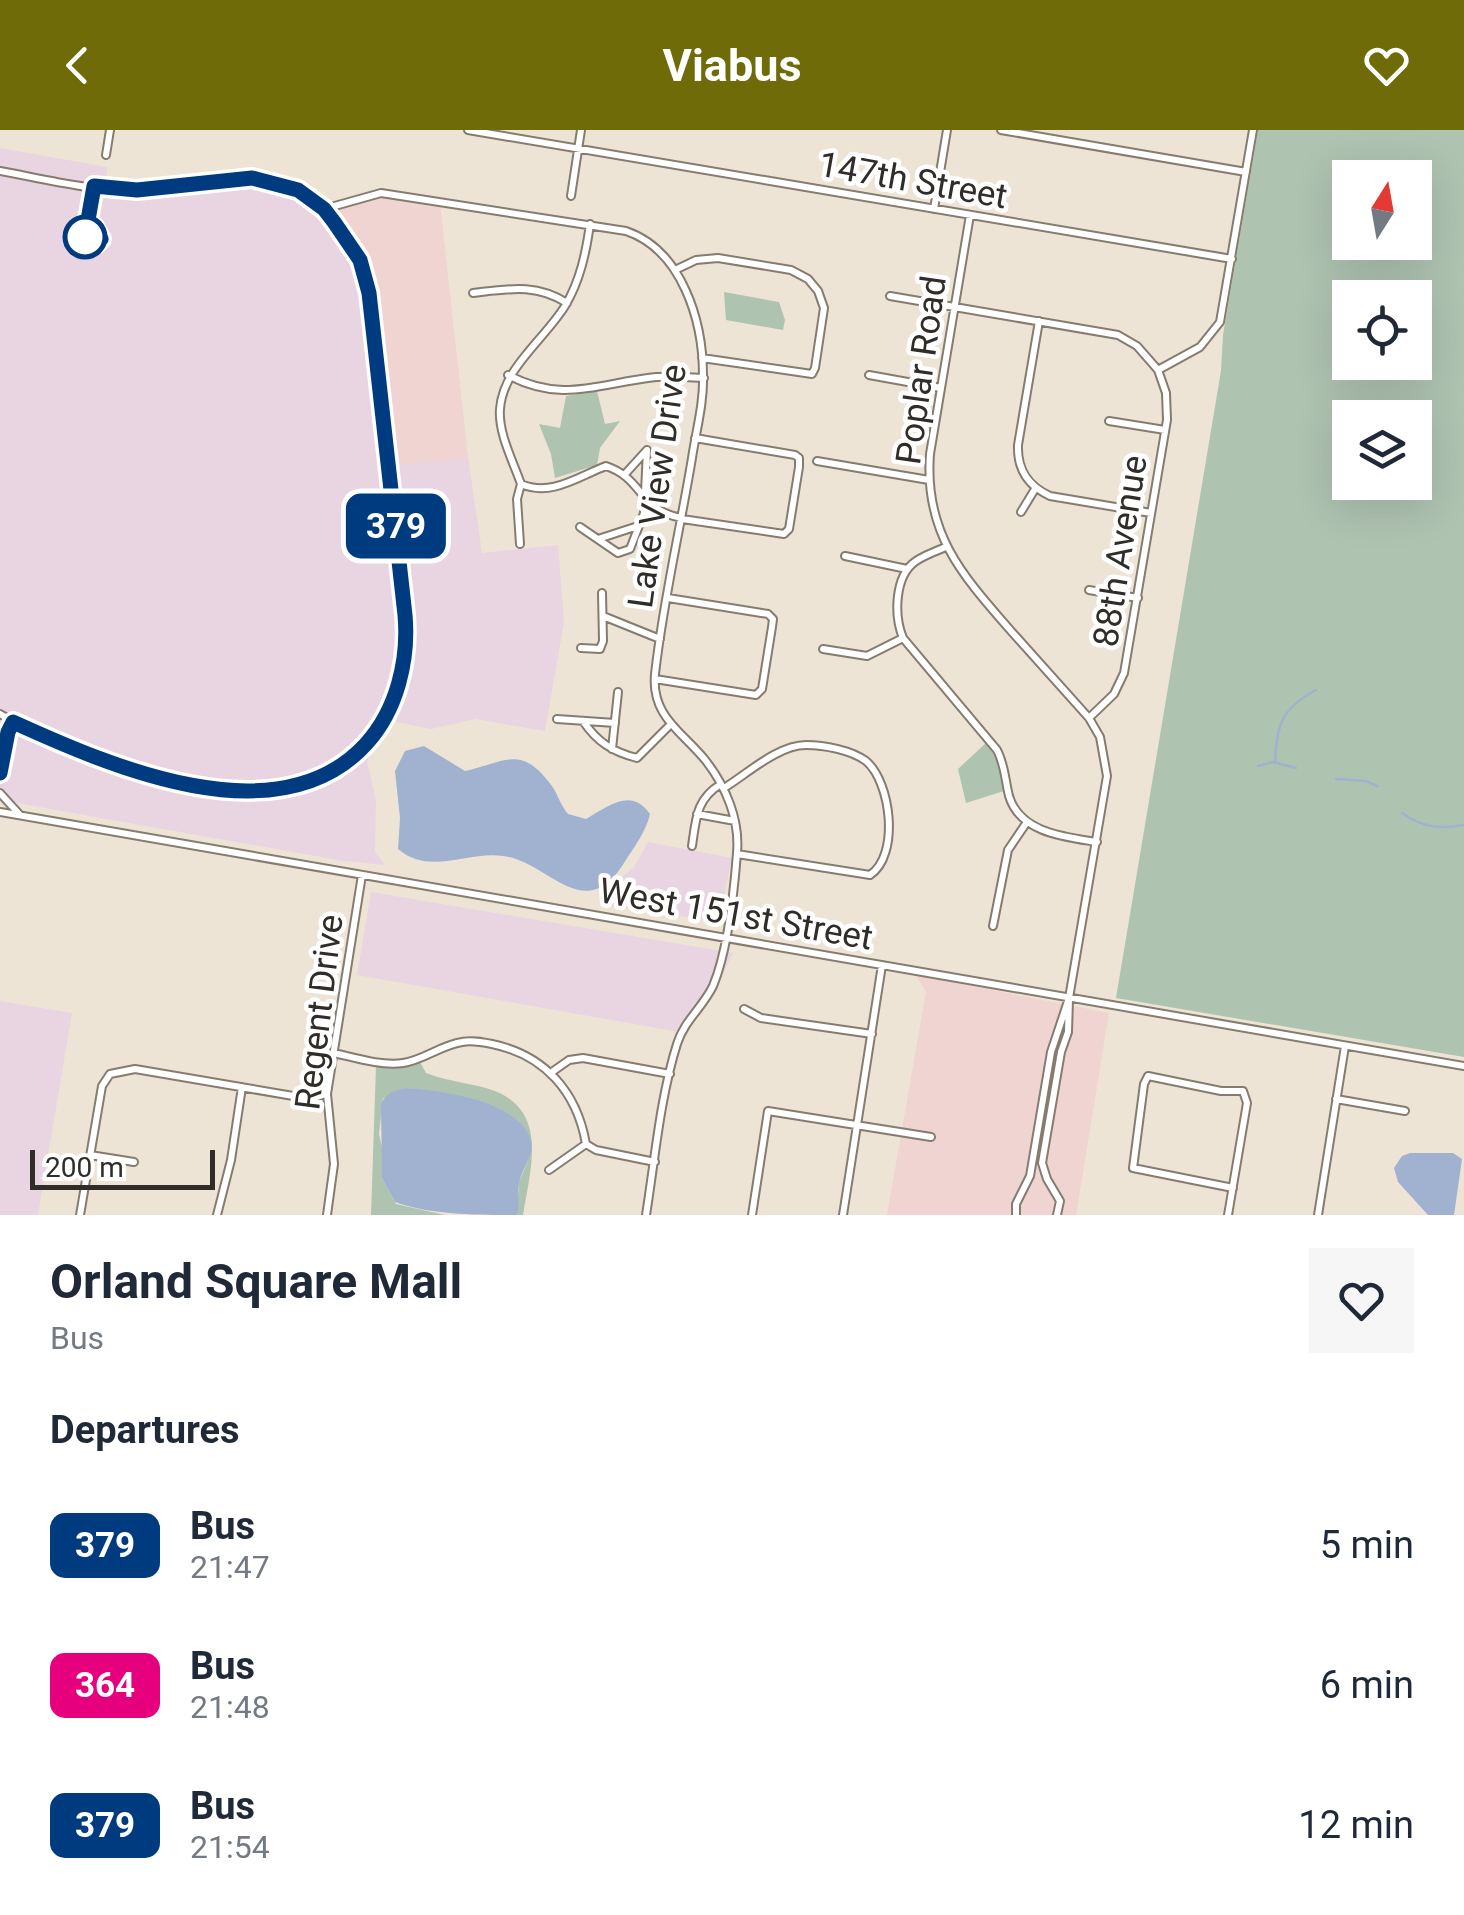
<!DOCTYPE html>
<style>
body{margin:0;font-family:Roboto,sans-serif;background:#f6f6f7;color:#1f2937;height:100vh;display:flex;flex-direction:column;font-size:38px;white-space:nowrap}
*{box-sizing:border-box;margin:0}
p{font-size:32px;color:#747a83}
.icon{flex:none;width:55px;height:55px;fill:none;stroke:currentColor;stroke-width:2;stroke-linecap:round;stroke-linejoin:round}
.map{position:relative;height:1085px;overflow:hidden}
.side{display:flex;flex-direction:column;background:#fff;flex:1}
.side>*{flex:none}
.badge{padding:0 20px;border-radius:15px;font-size:35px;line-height:65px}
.needle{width:65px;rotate:11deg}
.buttons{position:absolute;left:1332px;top:30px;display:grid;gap:20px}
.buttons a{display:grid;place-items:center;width:100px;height:100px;border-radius:0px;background:#fff;box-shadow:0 10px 40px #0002;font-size:50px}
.scale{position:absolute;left:30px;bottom:25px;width:185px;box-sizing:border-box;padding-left:10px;border:5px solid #302c27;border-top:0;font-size:28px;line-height:35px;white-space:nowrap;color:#302c27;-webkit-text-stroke:8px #fff;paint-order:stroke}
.map>.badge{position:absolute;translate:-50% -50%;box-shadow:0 0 0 5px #fff}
h2{padding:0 50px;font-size:38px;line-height:90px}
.round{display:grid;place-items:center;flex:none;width:105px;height:105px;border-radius:0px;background:#f6f6f7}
.head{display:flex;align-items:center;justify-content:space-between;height:170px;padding:0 50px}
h1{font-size:48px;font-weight:700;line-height:75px}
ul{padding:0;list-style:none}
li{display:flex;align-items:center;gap:30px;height:140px;padding:0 50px}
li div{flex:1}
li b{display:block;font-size:38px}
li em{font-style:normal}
li .badge{min-width:110px;font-weight:700;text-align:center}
header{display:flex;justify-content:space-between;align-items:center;height:130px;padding:0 50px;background:#6e6b08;color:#fff;font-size:45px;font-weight:700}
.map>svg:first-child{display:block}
.commercial{fill:#e9d4e2}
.education{fill:#efd4d1}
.green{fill:#afc3b1;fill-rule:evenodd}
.water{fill:#a1b2d1}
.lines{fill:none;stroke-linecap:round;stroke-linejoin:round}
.stream{stroke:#a1b2d1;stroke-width:2.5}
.minor-casing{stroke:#857c6f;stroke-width:10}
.minor{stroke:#fff;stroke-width:6}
.line-casing{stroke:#fff;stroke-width:22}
.line{stroke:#003b80;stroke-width:15}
.stop-dot{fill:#fff;stroke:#003b80;stroke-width:5}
.labels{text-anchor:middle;stroke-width:9;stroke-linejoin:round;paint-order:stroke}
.street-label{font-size:35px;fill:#302c27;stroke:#fff}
</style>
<header><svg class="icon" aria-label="back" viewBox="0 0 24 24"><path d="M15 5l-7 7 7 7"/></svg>Viabus<svg class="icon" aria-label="heart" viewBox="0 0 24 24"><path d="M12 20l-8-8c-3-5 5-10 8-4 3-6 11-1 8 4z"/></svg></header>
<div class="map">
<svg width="1464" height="1085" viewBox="0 0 1464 1085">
<rect width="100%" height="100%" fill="#ede4d5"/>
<!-- commercial -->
<path class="commercial" d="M 0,18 L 107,37 L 106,49 L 164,50 L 224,40 L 253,39 L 299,54 L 323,72 L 347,99 L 369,142 L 377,178 L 396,336 L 468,327 L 482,423 L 558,415 L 564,492 L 545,601 L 475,589 L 431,599 L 392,591 L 367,631 L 376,671 L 375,722 L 385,735 L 344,731 L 0,670 Z
M 648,712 L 732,728 L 720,784 L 715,791 L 605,775 L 608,758 L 634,737 Z
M 371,762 L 733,823 L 715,861 L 685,903 L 357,845 Z
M 0,871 L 72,883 L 38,1085 L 0,1085 Z"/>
<!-- education -->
<path class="education" d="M 381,66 L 440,73 L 468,327 L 396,336 L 375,166 L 362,124 L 336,85 L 339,77 Z
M 916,845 L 1109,883 L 1076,1085 L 887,1085 L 926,862 Z"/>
<!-- green -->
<path class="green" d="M 1258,0 L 1464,0 L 1464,927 L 1116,868 L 1221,241 L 1223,205 ZM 1350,48 L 1415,48 L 1415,112 L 1350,112 ZM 1350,168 L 1415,168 L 1415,232 L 1350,232 ZM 1350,288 L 1415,288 L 1415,352 L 1350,352 Z
M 724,162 L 779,172 L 785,190 L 783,200 L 726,190 Z
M 597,261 L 605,294 L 620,291 L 600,318 L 597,335 L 555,348 L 551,324 L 539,294 L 560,298 L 566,266 Z
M 987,612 L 1000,636 L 1004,661 L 966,673 L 958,639 Z
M 420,932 L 426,943 C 449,952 473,953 495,961 C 549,983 530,1040 523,1085 L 517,1085 L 519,1052 L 528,1031 L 442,964 L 407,958 L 383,969 L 379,1004 L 384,1027 L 382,1048 L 396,1074 L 445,1085 L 371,1085 L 376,936 Z"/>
<!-- water -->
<path class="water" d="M 424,616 L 465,641 C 506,632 521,614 552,656 C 558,665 561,676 568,684 L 586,689 C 609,676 631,657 650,684 C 646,702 634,717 624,733 C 584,797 548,731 503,726 C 468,721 429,746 398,719 L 400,688 L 395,641 L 405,621 Z
M 407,958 C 442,961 518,970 531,1010 C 535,1025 521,1040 519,1054 C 517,1065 520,1075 517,1085 C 477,1085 431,1085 395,1072 L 382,1048 L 381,975 C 385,963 395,960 407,958 Z
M 1410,1023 L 1453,1023 L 1462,1029 L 1454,1085 L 1428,1085 L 1398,1052 L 1394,1038 L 1402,1026 Z"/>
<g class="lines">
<!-- stream -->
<path class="stream" d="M 1275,633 C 1277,594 1281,579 1316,560
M 1258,636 L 1273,632 L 1296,638
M 1336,649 L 1366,651 L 1377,656
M 1402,683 C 1423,698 1439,699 1464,695"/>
<defs>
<path id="minor" d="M 468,0 L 1232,129
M 1001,0 L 1246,42
M 106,25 L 110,0
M 0,41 C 44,49 90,61 135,60 C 188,60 249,32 298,60 C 389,112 378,239 389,329 C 398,400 415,492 396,561 C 348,730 102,643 0,584
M 571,66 L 581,0
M 324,79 L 381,63 L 626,101 C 682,120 703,191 703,245 C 704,273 696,301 692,328 C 680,400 663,472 655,544 C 651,587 683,602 706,631 C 726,657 740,690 737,723 C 734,762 728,820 713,856 C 703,877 684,891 677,914 C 660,968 655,1029 646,1085
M 934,79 L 947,0
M 970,85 L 930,324 C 924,403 962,445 1011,501 C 1037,530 1063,559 1089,588 L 1100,607 L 1107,646 L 1069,868 L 1051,922 L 1030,1046 L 1016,1074 L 1016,1085
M 590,94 C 586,123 580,151 565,176 C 544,210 503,238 500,279 C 498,303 513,331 521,354 C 551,367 577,347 606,336 C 643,348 639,381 682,388
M 675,140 L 696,130 L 718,128 L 791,140 L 808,149 L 818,161 L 824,178 L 815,238 L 812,244 L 702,228
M 473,163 C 508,159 536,153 567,173
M 890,166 L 1118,205 L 1137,216 L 1158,240 L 1166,263 L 1167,290 L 1124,543 L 1114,564 L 1089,588
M 1039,191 L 1018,315 C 1017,340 1028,356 1050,366 L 1151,383
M 1158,240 L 1200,217 L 1220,192 L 1253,0
M 508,245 C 563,274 599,253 656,247 C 671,246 688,247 704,248
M 869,245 L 941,258
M 1109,291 L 1165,300
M 817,331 L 929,350
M 626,343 L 646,321
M 1021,382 L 1035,359
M 682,389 L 784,404 L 789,399 L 799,337 L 799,328 L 795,325 L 695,308
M 580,397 L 618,423 L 630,419 L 644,383 L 647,320
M 598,409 L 638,396
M 520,414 L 517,369 L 521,354
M 946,417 C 936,421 925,425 916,431 C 894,446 894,486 903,508 L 997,620 C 1005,635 1005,650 1009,666 C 1020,703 1065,707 1097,712
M 845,426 L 907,439
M 1089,460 L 1138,468
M 603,486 L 660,509
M 581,518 L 600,519 L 603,511 L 602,463
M 823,519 L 867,526 L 903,508
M 655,549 L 756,565 L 762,559 L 772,497 L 773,489 L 768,484 L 668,468
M 557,589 L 615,593
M 583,591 C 597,612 613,622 637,628 L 670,595
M 612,619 L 618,562
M 0,644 L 8,602 L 13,592
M 724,658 C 747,644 778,615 806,615 C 824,615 851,620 866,631 C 891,652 900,725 870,745 L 737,724
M 0,663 L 20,685
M 0,682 L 1464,936
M 697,684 L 735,691
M 692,716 C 696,689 696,669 721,654
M 993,796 L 1008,720 L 1027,692
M 744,879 L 761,888 L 872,904
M 334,923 C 356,928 381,936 403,933 C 424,930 441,915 462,912 C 472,910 482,912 492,914 C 545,925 577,962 586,1014 L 596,1020 L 655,1032
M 552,942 L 569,930 L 583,928 L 670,944
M 1336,969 L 1405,981
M 90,1025 L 134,1032
M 549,1040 L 586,1014
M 80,1085 L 102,956 L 110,944 L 135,939 L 299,967 L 327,964
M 217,1085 L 231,1030 L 242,957
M 327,1085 L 334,1034 L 327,964 L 362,745
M 752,1085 L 768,981 L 931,1007
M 843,1085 L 882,835
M 1057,1085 L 1060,1071 L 1047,1049 L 1042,1033 L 1061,922 L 1068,902 L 1069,869
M 1228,1085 L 1247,973 L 1243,961 L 1221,961 L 1148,946 L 1144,954 L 1133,1038 L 1233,1058
M 1318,1085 L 1345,916"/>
</defs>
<!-- minor casing -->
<use href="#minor" class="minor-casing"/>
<!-- minor -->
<use href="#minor" class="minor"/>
</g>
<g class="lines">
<defs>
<path id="line" d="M 0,643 L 8,602 L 13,592 C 110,636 278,710 366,614 C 397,580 409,530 405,485 L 369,163 L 360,130 L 334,92 L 324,79 L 298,60 L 252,48 L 137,60 L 94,56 L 85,107 L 87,113 L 96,114 L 101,109 L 94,97"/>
</defs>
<!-- line casing -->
<use href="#line" class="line-casing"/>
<!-- line -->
<use href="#line" class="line"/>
</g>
<!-- markers -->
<circle class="stop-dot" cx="85" cy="107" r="20"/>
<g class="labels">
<!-- street labels -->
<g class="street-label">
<text transform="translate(913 50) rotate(10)" y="12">147th Street</text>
<text transform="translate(921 240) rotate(-82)" y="12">Poplar Road</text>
<text transform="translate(657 356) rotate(-82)" y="12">Lake View Drive</text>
<text transform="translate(1120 421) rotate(-81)" y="12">88th Avenue</text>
<text transform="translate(736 784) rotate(10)" y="12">West 151st Street</text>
<text transform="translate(319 882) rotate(-83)" y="12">Regent Drive</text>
</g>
</g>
</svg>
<div class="buttons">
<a><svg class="needle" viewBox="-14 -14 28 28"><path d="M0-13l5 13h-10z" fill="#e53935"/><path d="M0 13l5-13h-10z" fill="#747a83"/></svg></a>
<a><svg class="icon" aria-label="locate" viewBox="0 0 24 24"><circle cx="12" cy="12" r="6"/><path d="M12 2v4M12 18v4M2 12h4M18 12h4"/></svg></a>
<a><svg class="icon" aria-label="layers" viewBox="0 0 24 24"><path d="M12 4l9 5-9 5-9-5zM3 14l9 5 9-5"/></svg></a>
</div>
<div class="scale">200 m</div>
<b class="badge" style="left:396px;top:396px;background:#003b80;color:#fff">379</b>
</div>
<section class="side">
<div class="head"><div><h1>Orland Square Mall</h1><p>Bus</p></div><a class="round"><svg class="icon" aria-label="heart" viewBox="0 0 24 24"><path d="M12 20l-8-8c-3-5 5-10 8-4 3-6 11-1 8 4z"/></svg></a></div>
<h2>Departures</h2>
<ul>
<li><span class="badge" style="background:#003b80;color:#fff">379</span><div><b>Bus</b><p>21:47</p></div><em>5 min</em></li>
<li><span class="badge" style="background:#e6007e;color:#fff">364</span><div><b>Bus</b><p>21:48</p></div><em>6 min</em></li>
<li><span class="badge" style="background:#003b80;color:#fff">379</span><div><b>Bus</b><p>21:54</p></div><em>12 min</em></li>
</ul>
</section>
